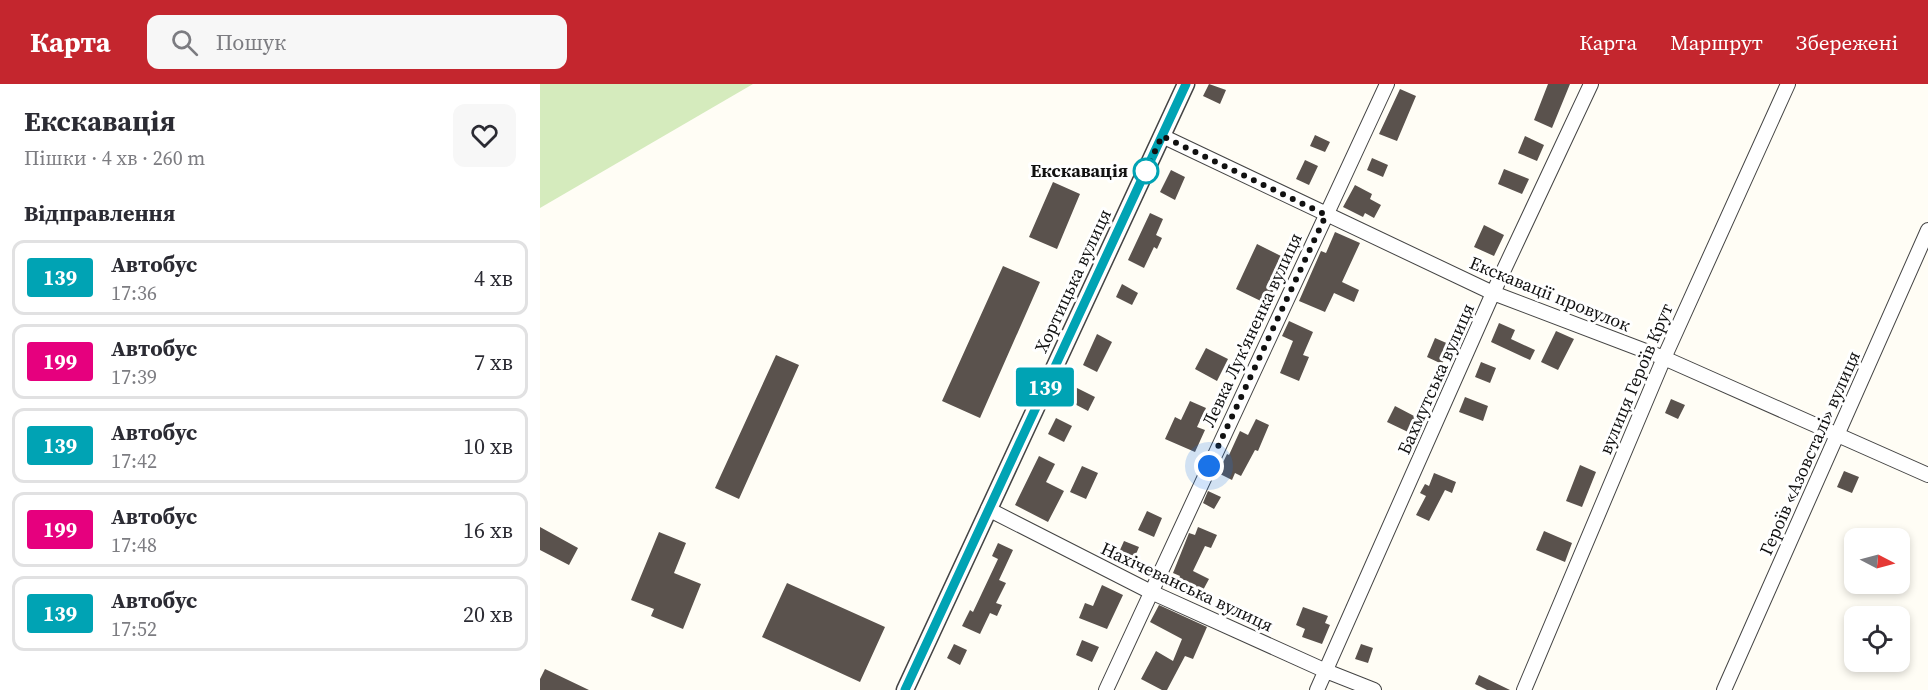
<!DOCTYPE html>
<html lang="uk">
<meta charset="utf-8">
<style>
body{margin:0;font-family:"Source Serif 4",serif;background:#f7f7f7;color:#2b2b33;height:100vh;display:flex;flex-direction:column;font-size:22px;white-space:nowrap}
*{box-sizing:border-box;margin:0}
p{font-size:20px;color:#7c7c81}
.icon{flex:none;width:33px;height:33px;fill:none;stroke:currentColor;stroke-width:2;stroke-linecap:round;stroke-linejoin:round}
.map{position:relative;flex:1;overflow:hidden}
.side{display:flex;flex-direction:column;background:#fff;width:540px}
.side>*{flex:none}
.badge{padding:0 12px;border-radius:4px;font-size:21px;line-height:39px}
.needle{width:39px;rotate:96deg}
.tools{position:absolute;left:1304px;top:444px;display:grid;gap:12px}
.tools a{display:grid;place-items:center;width:66px;height:66px;border-radius:12px;background:#fff;box-shadow:0 3px 9px #0003;font-size:30px}
.you{position:absolute;width:30px;height:30px;margin:-15px;border:4px solid #fff;border-radius:50%;background:#1a73e8;box-shadow:0 0 0 9px #1a73e833}
.map>.badge{position:absolute;translate:-50% -50%;box-shadow:0 0 0 3px #fff}
h2{padding:0 24px;font-size:22px;line-height:54px}
.round{display:grid;place-items:center;flex:none;width:63px;height:63px;border-radius:12px;background:#f7f7f7}
.headline{display:flex;align-items:center;justify-content:space-between;height:102px;padding:0 24px}
h1{font-size:28px;font-weight:700;line-height:45px}
ul{padding:0;list-style:none}
li{display:flex;align-items:center;gap:18px;height:75px;margin:0 12px 9px;padding:0 12px;border:3px solid #e1e1e2;border-radius:12px}
li div{flex:1}
li b{display:block;font-size:22px}
li em{font-style:normal}
li .badge{min-width:66px;font-weight:700;text-align:center}
header{display:flex;align-items:center;gap:36px;box-sizing:border-box;height:84px;padding:0 30px;background:#c4262e;color:#fff}
header strong{font-size:28px}
nav{display:flex;gap:33px;margin-inline-start:auto;font-size:21px}
.search{width:420px;height:54px;background:#f7f7f7;display:flex;align-items:center;gap:15px;box-sizing:border-box;padding:0 21px;border-radius:12px;color:#7c7c81;font-size:22px}
main{display:flex;flex:1;min-height:0}
.map>svg:first-child{display:block}
.green{fill:#d5ebbd}
.building{fill:#5a524d}
.lines{fill:none;stroke-linecap:round;stroke-linejoin:round}
.minor-casing{stroke:#444;stroke-width:16}
.tertiary-casing{stroke:#444;stroke-width:19}
.minor{stroke:#fff;stroke-width:14}
.tertiary{stroke:#fff;stroke-width:16}
.line-casing{stroke:#fff;stroke-width:14}
.line{stroke:#00a3b4;stroke-width:9}
.walk{stroke:#111;stroke-width:6;stroke-dasharray:0 10.8}
.stop-dot{fill:#fff;stroke:#00a3b4;stroke-width:3}
.labels{text-anchor:middle;stroke-width:6;stroke-linejoin:round;paint-order:stroke}
.stop-label{font-size:18px;font-weight:bold;fill:#111;stroke:#fff;text-anchor:end}
.street-label{font-size:18px;fill:#111;stroke:#fff}
</style>
<header>
<strong>Карта</strong>
<div class="search"><svg class="icon" aria-label="search" viewBox="0 0 24 24"><circle cx="10" cy="10" r="6"/><path d="M15 15l6 6"/></svg>Пошук</div>
<nav><a>Карта</a><a>Маршрут</a><a>Збережені</a></nav>
</header>
<main>
<section class="side">
<div class="headline"><div><h1>Екскавація</h1><p>Пішки · 4 хв · 260 m</p></div><a class="round"><svg class="icon" aria-label="heart" viewBox="0 0 24 24"><path d="M12 20l-8-8c-3-5 5-10 8-4 3-6 11-1 8 4z"/></svg></a></div>
<h2>Відправлення</h2>
<ul>
<li><span class="badge" style="background:#00a3b4;color:#fff">139</span><div><b>Автобус</b><p>17:36</p></div><em>4 хв</em></li>
<li><span class="badge" style="background:#e6007e;color:#fff">199</span><div><b>Автобус</b><p>17:39</p></div><em>7 хв</em></li>
<li><span class="badge" style="background:#00a3b4;color:#fff">139</span><div><b>Автобус</b><p>17:42</p></div><em>10 хв</em></li>
<li><span class="badge" style="background:#e6007e;color:#fff">199</span><div><b>Автобус</b><p>17:48</p></div><em>16 хв</em></li>
<li><span class="badge" style="background:#00a3b4;color:#fff">139</span><div><b>Автобус</b><p>17:52</p></div><em>20 хв</em></li>
</ul>
</section>
<div class="map">
<svg width="1388" height="606" viewBox="0 0 1388 606">
<rect width="100%" height="100%" fill="#fffdf5"/>
<!-- green -->
<path class="green" d="M 0,0 L 213,0 L 0,124 Z"/>
<!-- building -->
<path class="building" d="M 669,0 L 686,6 L 680,20 L 663,12 Z
M 1008,0 L 1030,0 L 1012,44 L 994,36 Z
M 860,5 L 876,12 L 857,57 L 839,50 Z
M 775,51 L 790,58 L 785,68 L 770,62 Z
M 985,52 L 1004,61 L 997,77 L 978,69 Z
M 832,74 L 848,81 L 843,93 L 827,86 Z
M 765,76 L 778,82 L 769,101 L 756,95 Z
M 964,85 L 989,95 L 982,110 L 958,100 Z
M 631,86 L 645,93 L 635,116 L 620,108 Z
M 513,98 L 540,110 L 517,165 L 489,153 Z
M 815,101 L 832,110 L 830,115 L 841,121 L 834,134 L 825,129 L 823,133 L 803,123 Z
M 610,129 L 623,135 L 616,151 L 622,154 L 617,165 L 614,163 L 604,184 L 588,176 Z
M 944,141 L 964,151 L 954,172 L 934,163 Z
M 795,148 L 820,159 L 802,198 L 819,206 L 814,218 L 794,209 L 785,228 L 759,217 L 781,167 L 786,169 Z
M 717,160 L 745,174 L 733,199 L 736,201 L 727,220 L 696,205 Z
M 463,182 L 500,198 L 440,334 L 402,317 Z
M 582,200 L 598,209 L 592,221 L 576,213 Z
M 749,237 L 773,248 L 763,271 L 769,273 L 759,297 L 740,289 L 753,257 L 742,252 Z
M 959,239 L 975,246 L 971,255 L 995,266 L 990,276 L 951,258 Z
M 1016,247 L 1034,255 L 1018,286 L 1001,278 Z
M 557,250 L 572,258 L 557,288 L 543,281 Z
M 895,254 L 911,261 L 902,280 L 887,273 Z
M 666,264 L 688,275 L 677,297 L 655,285 Z
M 236,271 L 259,281 L 199,415 L 175,404 Z
M 941,278 L 956,284 L 950,299 L 935,293 Z
M 529,300 L 555,313 L 548,327 L 523,314 Z
M 925,313 L 948,322 L 943,337 L 919,328 Z
M 1131,315 L 1145,321 L 1138,335 L 1125,329 Z
M 650,317 L 666,324 L 657,343 L 665,346 L 655,368 L 625,355 L 635,333 L 641,336 Z
M 855,322 L 876,333 L 868,348 L 847,338 Z
M 516,334 L 532,342 L 524,358 L 508,350 Z
M 716,335 L 729,341 L 718,367 L 715,366 L 701,392 L 695,389 L 692,396 L 678,389 L 687,370 L 689,371 L 700,347 L 708,351 Z
M 499,372 L 515,380 L 506,398 L 524,407 L 508,438 L 475,421 Z
M 1040,381 L 1056,388 L 1042,423 L 1026,417 Z
M 542,382 L 558,389 L 546,415 L 530,408 Z
M 1304,387 L 1319,393 L 1312,409 L 1297,403 Z
M 894,389 L 916,398 L 912,409 L 905,406 L 889,437 L 876,431 L 886,412 L 880,409 L 885,400 L 889,402 Z
M 668,407 L 681,413 L 674,425 L 663,419 Z
M 607,427 L 622,434 L 614,453 L 598,446 Z
M 0,443 L 38,464 L 29,481 L 0,466 Z
M 658,443 L 677,451 L 671,464 L 665,462 L 653,487 L 669,495 L 662,508 L 638,497 L 640,492 L 633,489 L 649,449 L 655,451 Z
M 1004,447 L 1032,459 L 1025,478 L 996,466 Z
M 119,448 L 146,459 L 134,489 L 161,500 L 143,545 L 111,532 L 114,525 L 91,516 Z
M 584,457 L 599,463 L 591,482 L 576,475 Z
M 458,459 L 473,466 L 459,496 L 466,499 L 456,519 L 462,521 L 457,532 L 450,529 L 440,550 L 422,542 L 430,526 L 433,528 L 458,475 L 452,472 Z
M 247,499 L 345,543 L 320,598 L 222,553 Z
M 562,501 L 583,511 L 567,545 L 539,534 L 545,519 L 553,522 Z
M 619,521 L 667,543 L 653,575 L 645,572 L 627,606 L 622,606 L 601,595 L 616,567 L 633,577 L 642,555 L 610,538 Z
M 763,523 L 788,532 L 785,539 L 790,541 L 782,560 L 762,553 L 765,545 L 756,541 Z
M 542,556 L 559,563 L 552,578 L 536,571 Z
M 414,560 L 427,566 L 420,581 L 407,574 Z
M 821,560 L 833,564 L 828,579 L 815,575 Z
M 5,585 L 49,606 L 0,606 L 0,595 Z
M 939,591 L 970,606 L 947,606 L 935,600 Z"/>
<g class="lines">
<defs>
<path id="minor" d="M 622,52 L 953,209 L 1124,274 L 1388,391
M 448,425 L 611,508 L 786,587 L 834,606
M 566,606 L 847,0
M 777,606 L 953,209 L 1051,0
M 984,606 L 1124,274 L 1248,0
M 1184,606 L 1388,146"/>
<path id="tertiary" d="M 365,606 L 646,0"/>
</defs>
<!-- minor casing -->
<use href="#minor" class="minor-casing"/>
<!-- tertiary casing -->
<use href="#tertiary" class="tertiary-casing"/>
<!-- minor -->
<use href="#minor" class="minor"/>
<!-- tertiary -->
<use href="#tertiary" class="tertiary"/>
</g>
<g class="lines">
<defs>
<path id="line" d="M 365,606 L 646,0"/>
</defs>
<!-- line casing -->
<use href="#line" class="line-casing"/>
<!-- line -->
<use href="#line" class="line"/>
<!-- walk -->
<path class="walk" d="M 606,87 L 622,52 L 786,131 L 669,382"/>
</g>
<!-- markers -->
<circle class="stop-dot" cx="606" cy="87" r="12"/>
<g class="labels">
<!-- stop labels -->
<g class="stop-label">
<text x="588" y="93">Екскавація</text>
</g>
<!-- street labels -->
<g class="street-label">
<text transform="translate(533 197) rotate(-65)" y="6">Хортицька вулиця</text>
<text transform="translate(1010 210) rotate(22)" y="6">Екскавації провулок</text>
<text transform="translate(712 246) rotate(-65)" y="6">Левка Лук'яненка вулиця</text>
<text transform="translate(896 295) rotate(-66)" y="6">Бахмутська вулиця</text>
<text transform="translate(1096 295) rotate(-67)" y="6">вулиця Героїв Крут</text>
<text transform="translate(1270 369) rotate(-66)" y="6">Героїв «Азовсталі» вулиця</text>
<text transform="translate(647 503) rotate(25)" y="6">Нахічеванська вулиця</text>
</g>
</g>
</svg>
<div class="tools">
<a><svg class="needle" viewBox="-14 -14 28 28"><path d="M0-13l5 13h-10z" fill="#e53935"/><path d="M0 13l5-13h-10z" fill="#7c7c81"/></svg></a>
<a><svg class="icon" aria-label="locate" viewBox="0 0 24 24"><circle cx="12" cy="12" r="6"/><path d="M12 2v4M12 18v4M2 12h4M18 12h4"/></svg></a>
</div>
<div class="you" style="left:669px;top:382px"></div>
<b class="badge" style="left:505px;top:303px;background:#00a3b4;color:#fff">139</b>
</div>
</main>
